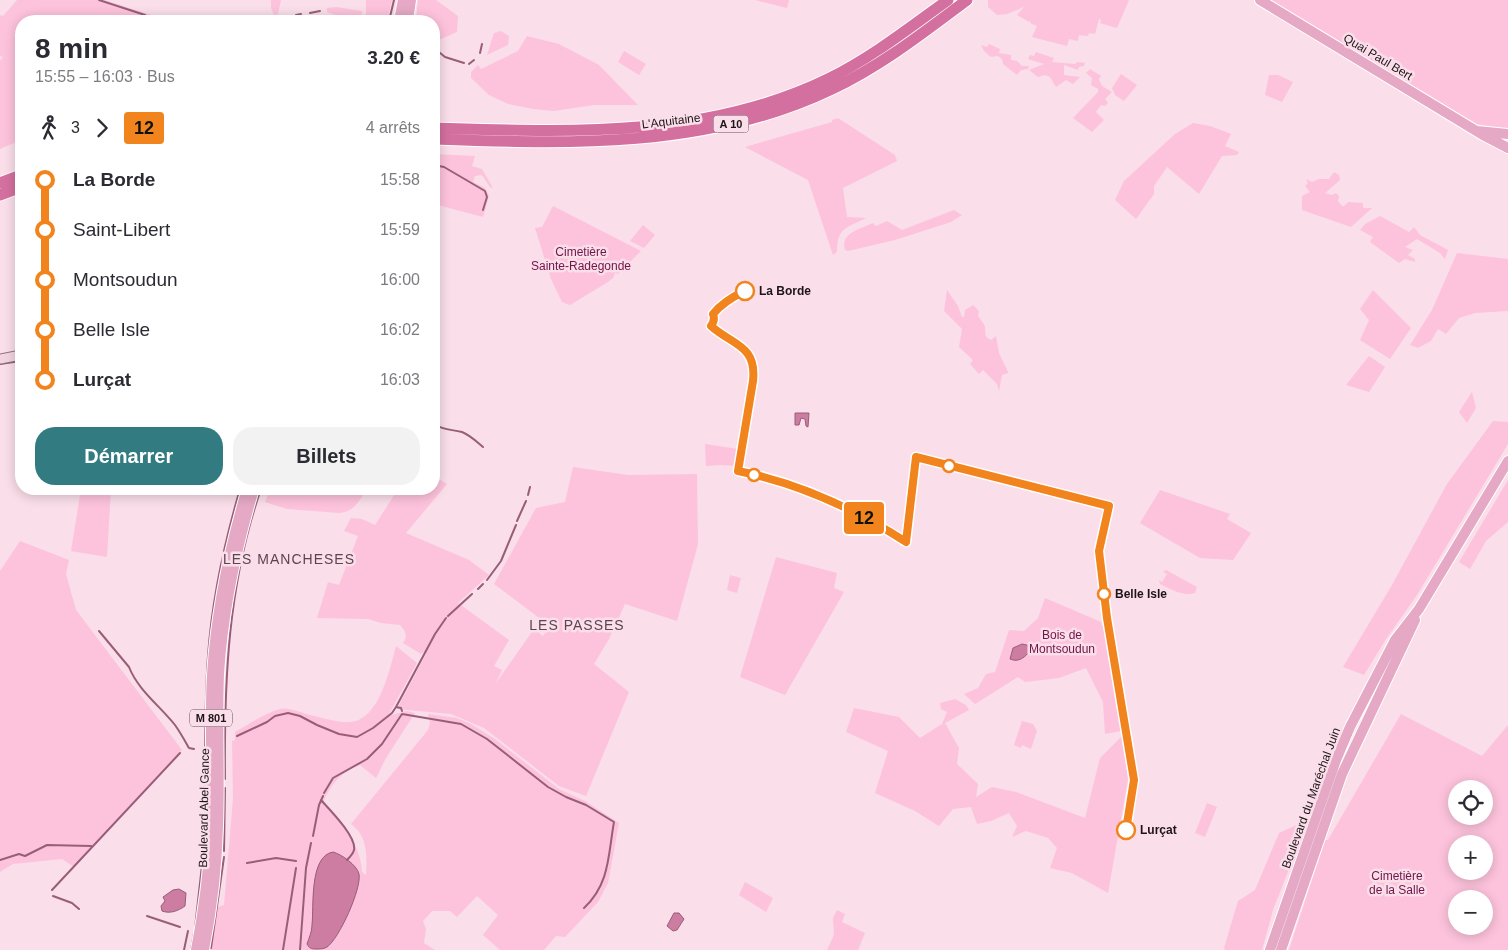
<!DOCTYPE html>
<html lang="fr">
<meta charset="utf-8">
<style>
body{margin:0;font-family:Helvetica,sans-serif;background:#f2f2f3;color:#2b2b33;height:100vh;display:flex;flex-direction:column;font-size:19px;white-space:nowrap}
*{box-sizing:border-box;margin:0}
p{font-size:16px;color:#7c7c81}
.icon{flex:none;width:28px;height:28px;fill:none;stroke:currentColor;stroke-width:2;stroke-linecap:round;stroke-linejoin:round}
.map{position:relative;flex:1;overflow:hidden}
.details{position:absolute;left:15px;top:15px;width:425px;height:480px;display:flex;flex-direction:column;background:#fff;border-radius:20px;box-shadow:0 2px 12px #0003}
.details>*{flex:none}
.badge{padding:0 10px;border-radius:4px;font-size:18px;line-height:32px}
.fabs{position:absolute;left:1448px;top:780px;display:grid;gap:10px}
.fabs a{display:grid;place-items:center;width:45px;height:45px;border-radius:50%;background:#fff;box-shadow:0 2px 12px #0003;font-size:25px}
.map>.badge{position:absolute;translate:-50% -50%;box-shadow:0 0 0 2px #fff}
.legs{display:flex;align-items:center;gap:8px;height:55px;padding:0 20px;font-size:16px}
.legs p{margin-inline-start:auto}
.headline{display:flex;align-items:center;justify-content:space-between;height:85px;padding:0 20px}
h1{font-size:28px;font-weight:700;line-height:38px}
.button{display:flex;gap:10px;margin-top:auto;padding:10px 20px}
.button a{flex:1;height:58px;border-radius:20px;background:#327b80;color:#fff;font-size:20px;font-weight:700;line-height:58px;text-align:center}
.button a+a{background:#f2f2f3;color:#2b2b33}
ul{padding:0 20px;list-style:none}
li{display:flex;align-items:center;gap:18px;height:50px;font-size:19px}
li i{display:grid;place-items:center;width:8px;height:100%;margin:0 6px;background:currentColor}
li i::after{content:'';width:12px;height:12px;margin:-6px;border:4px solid;border-radius:50%;background:#fff}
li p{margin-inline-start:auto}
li:first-child i{background:linear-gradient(#0000 50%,currentColor 0)}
li:last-child i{background:linear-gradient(currentColor 50%,#0000 0)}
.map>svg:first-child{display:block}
.green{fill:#fdc3dc;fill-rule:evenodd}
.water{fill:#cc7da1;stroke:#985e78}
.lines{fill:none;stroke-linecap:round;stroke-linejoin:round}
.stream{stroke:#985e78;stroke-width:2}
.secondary-casing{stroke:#8d747e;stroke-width:11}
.primary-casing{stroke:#fff;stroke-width:12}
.highway-casing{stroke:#fff;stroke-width:13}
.secondary{stroke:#f2d4e2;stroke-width:9}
.primary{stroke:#e5a9c5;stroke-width:10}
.highway{stroke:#d4709f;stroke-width:11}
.line-1-casing{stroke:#fff;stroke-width:11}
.line-1{stroke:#f1841d;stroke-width:8}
.stop-1-dot{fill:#fff;stroke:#f1841d;stroke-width:2.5}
.labels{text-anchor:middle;stroke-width:5;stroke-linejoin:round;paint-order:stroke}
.shield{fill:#fadee9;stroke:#605157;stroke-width:1}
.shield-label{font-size:11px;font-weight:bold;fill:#1e1418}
.street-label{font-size:12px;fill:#1e1418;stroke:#fadee9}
.park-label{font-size:12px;fill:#721349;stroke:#fadee9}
.stop-label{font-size:12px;font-weight:bold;fill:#1e1418;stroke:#fadee9;text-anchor:start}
.neighbourhood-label{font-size:14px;letter-spacing:1px;fill:#5c454f;stroke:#fadee9}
</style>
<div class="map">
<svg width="1508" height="950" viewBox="0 0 1508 950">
<rect width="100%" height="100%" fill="#fadee9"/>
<!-- green -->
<path class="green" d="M 17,0 L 104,0 L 171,21 L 21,21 L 21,140 L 0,149 L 0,61 L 3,57 L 0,56 L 0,15 L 3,16 Z
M 271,0 L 281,0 L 278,14 L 274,15 L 271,8 Z
M 366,0 L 392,0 L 387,21 L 366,21 Z
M 418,0 L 436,0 L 458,16 L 457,32 L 434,42 L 434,21 L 416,21 Z
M 755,0 L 789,0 L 787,8 Z
M 988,0 L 1129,0 L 1117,28 L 1100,23 L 1101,20 L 1099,19 L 1095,34 L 1089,33 L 1088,36 L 1079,35 L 1078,41 L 1069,39 L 1067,46 L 1032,37 L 1037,26 L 1030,23 L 1031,20 L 1029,22 L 1017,15 L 1024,7 L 1007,14 L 997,15 L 988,7 Z
M 1270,0 L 1508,0 L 1508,130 L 1471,123 Z
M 336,7 L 362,11 L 361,21 L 351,21 L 327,12 L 327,8 Z
M 501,31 L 509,36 L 508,45 L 487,55 L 494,33 Z
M 527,36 L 559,44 L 599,65 L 638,105 L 594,105 L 554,111 L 533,109 L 508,104 L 489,95 L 471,78 L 471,72 L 478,65 L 481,69 L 518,51 Z
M 989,44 L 1000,49 L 999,53 L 1011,55 L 1011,60 L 1017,61 L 1022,66 L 1029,66 L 1028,69 L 1021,70 L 1017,75 L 1003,64 L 1002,59 L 998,56 L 991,57 L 984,51 L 981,45 L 987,47 Z
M 624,51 L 646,64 L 639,75 L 618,62 Z
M 1036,52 L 1054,58 L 1052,62 L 1075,64 L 1077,62 L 1085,63 L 1084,66 L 1079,67 L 1078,70 L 1064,65 L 1064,75 L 1080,77 L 1073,84 L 1066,80 L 1056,87 L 1050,77 L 1045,75 L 1038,77 L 1029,70 L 1044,64 L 1028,59 L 1030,55 L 1034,56 Z
M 1090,69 L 1101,76 L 1099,79 L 1102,86 L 1112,92 L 1105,99 L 1108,103 L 1105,106 L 1101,105 L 1096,112 L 1104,120 L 1092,132 L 1073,118 L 1098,92 L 1098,89 L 1091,85 L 1092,78 L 1086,73 Z
M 1121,74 L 1137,85 L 1124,101 L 1115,95 L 1112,88 Z
M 1269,75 L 1278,75 L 1293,82 L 1282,102 L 1265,95 Z
M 838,118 L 895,155 L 897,161 L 843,188 L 847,217 L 866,218 C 847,228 837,227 837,252 L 833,255 L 808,180 L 745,147 L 832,122 L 832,120 Z
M 1193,123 L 1210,126 L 1231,134 L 1225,146 L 1239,152 L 1237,155 L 1222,156 L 1199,194 L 1167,167 L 1154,186 L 1154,194 L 1136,219 L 1115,200 L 1124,181 L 1175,134 Z
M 434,154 L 475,156 L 472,166 L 482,169 L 493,188 L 490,187 L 482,175 L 475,176 L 473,182 L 485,188 L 489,196 L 483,217 L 434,204 Z
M 1334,172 L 1339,175 L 1340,180 L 1325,193 L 1332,195 L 1336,193 L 1339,196 L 1338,201 L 1342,206 L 1344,206 L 1348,202 L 1363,203 L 1363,208 L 1372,208 L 1351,227 L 1302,210 L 1302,196 L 1310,192 L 1305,186 L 1308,183 L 1306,179 L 1312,182 L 1319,179 L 1329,179 Z
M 553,206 L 641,251 L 618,274 L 615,273 L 613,278 L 608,282 L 570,305 L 562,302 L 551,279 L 535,228 L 542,227 Z
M 954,210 L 962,215 L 951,222 L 895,240 L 848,251 L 845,250 C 840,233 860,229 873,223 L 876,226 L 887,221 L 902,230 Z
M 1380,216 L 1409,232 L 1414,227 L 1420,235 L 1448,250 L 1445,259 L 1440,253 L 1417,239 L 1405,247 L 1413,250 L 1408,255 L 1415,259 L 1415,262 L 1405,259 L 1399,263 L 1370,242 L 1373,237 L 1360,230 L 1365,224 Z
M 643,225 L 655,235 L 644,248 L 630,241 Z
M 1457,253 L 1508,259 L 1508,311 L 1475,313 L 1459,318 L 1446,334 L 1438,329 L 1431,341 L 1418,348 L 1410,345 L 1432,310 Z
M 947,290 L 958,306 L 962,317 L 964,317 L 965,310 L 973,305 L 979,311 L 978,316 C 980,319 984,323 985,327 C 986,333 983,336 991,340 L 996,336 L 999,353 L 1008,372 L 1008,373 L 1002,375 L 999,391 L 997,384 L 983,370 L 979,374 L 970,364 L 973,360 L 959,347 L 962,329 L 944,311 Z
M 1373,290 L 1411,328 L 1390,359 L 1360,340 L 1369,320 L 1360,309 Z
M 1369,356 L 1385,367 L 1369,392 L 1346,385 Z
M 1472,392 L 1476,408 L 1467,423 L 1459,412 Z
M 1493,421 L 1508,422 L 1508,444 L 1417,595 L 1386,639 L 1364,675 L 1343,667 L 1392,585 L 1447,484 Z
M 705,444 L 738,449 L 735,466 L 722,465 L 706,466 Z
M 573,467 L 628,475 L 697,474 L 698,544 L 677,621 L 625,604 L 609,639 L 594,664 L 629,692 L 586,796 L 559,786 L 484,728 L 451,714 L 397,709 L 426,654 L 423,652 L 421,654 L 403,643 C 408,635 406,632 400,625 L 381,623 L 368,619 L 317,618 L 328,582 L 339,585 L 358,536 L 344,531 L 351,518 L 362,519 L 375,525 L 398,489 L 434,489 L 434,476 L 447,484 L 406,533 L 469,560 L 489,575 L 458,603 L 509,640 L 494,666 L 502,670 L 496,683 L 534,629 L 543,636 L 550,626 L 494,584 L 536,508 L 565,502 Z
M 1508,480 L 1508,522 L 1486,541 L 1470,569 L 1459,562 Z
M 81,489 L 111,489 L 107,557 L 71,551 Z
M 270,489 L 367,489 C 360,500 354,512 339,513 L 287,509 L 265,502 Z
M 1160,490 L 1230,514 L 1227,519 L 1251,533 L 1233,560 L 1200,558 L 1140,523 Z
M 20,541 L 69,560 L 66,574 L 76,610 L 182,750 L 74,867 L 62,859 L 13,864 L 0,872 L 0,571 Z
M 776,557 L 837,573 L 834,588 L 844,592 L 785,695 L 740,677 Z
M 1166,570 L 1197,587 L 1195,593 C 1184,597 1170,589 1160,584 L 1159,580 L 1162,582 L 1167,574 L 1163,572 Z
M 730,575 L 741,578 L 737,593 L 727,590 Z
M 1045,598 L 1101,622 L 1108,639 L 1121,731 L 1105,734 L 1103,702 L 1086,668 L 1059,678 L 1025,682 L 1018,677 L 975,704 L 964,694 L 978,688 L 986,674 L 995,672 L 1009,630 L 1024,631 L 1038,618 Z
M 396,646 L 417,663 L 388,716 L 406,711 L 415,713 L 386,758 L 376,778 L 360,765 C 342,771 330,784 323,803 C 341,821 361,845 362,872 L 366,875 C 367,857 368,836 351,824 L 428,730 L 430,723 L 428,714 L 457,718 L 471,724 L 495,739 L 559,789 L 585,801 L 619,823 L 608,883 L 598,902 L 565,937 L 556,936 L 544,950 L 500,950 L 483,935 L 498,915 L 477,896 L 457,917 L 450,911 L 432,911 L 423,921 L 426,929 L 424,943 L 435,950 L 209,950 L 217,907 L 224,905 L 233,799 L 232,741 L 235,740 L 235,732 C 248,725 265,713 280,709 C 287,707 302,713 310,715 C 323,718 338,723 351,722 C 380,719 390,668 396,646 Z
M 955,699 L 966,705 L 969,710 L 945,723 L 959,748 L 957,764 L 978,784 L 976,797 L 992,787 L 1016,792 L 1085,818 L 1100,758 L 1122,736 L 1128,779 L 1108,893 L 1072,873 L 1050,868 L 1057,848 L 1048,838 L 1026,831 L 1012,837 L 1017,826 L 1009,813 L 991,821 L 977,824 L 971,807 L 953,809 L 939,826 L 915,811 L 875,793 L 888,751 L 846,732 L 854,708 L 899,717 L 920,738 L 942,724 L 947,712 L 941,709 L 940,703 Z
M 1401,714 L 1482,756 L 1508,725 L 1508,950 L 1289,950 L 1325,840 L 1328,840 ZM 1456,789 L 1484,789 L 1484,816 L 1456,816 ZM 1456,844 L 1484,844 L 1484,871 L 1456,871 ZM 1456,899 L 1484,899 L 1484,926 L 1456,926 Z
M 1022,721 L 1033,724 L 1037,731 L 1031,749 L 1022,745 L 1021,748 L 1014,745 Z
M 1207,803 L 1217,807 L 1205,837 L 1195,833 Z
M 1299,824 L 1306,826 L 1273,910 L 1262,950 L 1225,950 L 1224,948 L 1238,901 L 1255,890 L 1279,833 Z
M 745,882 L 773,898 L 766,912 L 739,895 Z
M 837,910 L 845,914 L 842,922 L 865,933 L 858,950 L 827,950 L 834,935 L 833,918 Z"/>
<!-- water -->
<path class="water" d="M 795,413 L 809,413 L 808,427 L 806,426 L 805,419 L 801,418 L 799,425 L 795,425 Z
M 1022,644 L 1031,646 L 1031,650 C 1025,657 1019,663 1010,659 L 1013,648 Z
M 333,852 C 341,854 357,865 359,874 C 362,888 339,939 327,947 C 324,949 320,949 316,949 C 311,949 309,948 307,944 C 309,938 312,932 312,925 C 314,907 309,856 333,852 Z
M 179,889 L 186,893 L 185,906 C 178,911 170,914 162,911 L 161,906 L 165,901 L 163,897 L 173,890 Z
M 674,913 L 679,913 L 684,919 L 677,930 L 673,931 L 667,926 Z"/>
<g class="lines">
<!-- stream -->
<path class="stream" d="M 99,0 L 145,15
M 310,13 L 320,11
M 296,15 L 301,14
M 231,19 L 259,18
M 212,20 L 226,19
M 389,21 L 394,0
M 434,38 L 436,35
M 434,48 L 445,57 L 464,63
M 480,53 L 482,44
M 469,64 L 474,60
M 434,165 L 444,167 L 485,191 L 487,197 L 483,210
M 0,364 L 21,361
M 434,424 C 445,431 451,429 462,432 C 470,435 477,442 483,447
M 528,495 L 530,487
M 517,521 L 526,501
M 487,580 L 501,561 L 516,525
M 478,589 L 483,584
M 448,616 L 472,594
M 99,631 L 129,667 C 138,690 160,706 175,725 C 180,732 185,741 189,748 L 194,749
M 402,711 L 401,708 L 396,707 L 435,634 L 446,618
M 237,736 L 267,722 L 275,716 L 288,713 L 300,716 L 317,725 L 339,734 L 357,737 L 373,728 L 392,713 L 396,707
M 225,779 C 224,681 228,583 261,489
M 324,793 L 333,778 L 367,759 L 382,744 L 402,714 L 461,724 L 487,739 L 548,787 L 566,797 L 586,805 L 614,822 C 608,855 610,884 584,908
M 321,800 C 329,809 357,837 354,850 C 353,854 350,857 347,860
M 313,836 L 319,805 L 323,796
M 204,850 C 207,785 203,721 208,656 C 212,599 224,544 240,489
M 224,851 L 225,788
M 0,860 L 19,854 L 25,856 L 47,845 L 91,846
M 247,863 L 276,858 L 296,861
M 52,890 L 180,753
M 53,896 L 72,903 L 79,909
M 147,916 L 180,927
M 195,928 L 203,856
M 211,948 L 224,857
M 184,950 L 188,931
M 191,950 L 194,933
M 283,950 L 296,868
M 300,950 L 306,868 L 311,843"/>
<defs>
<path id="secondary" d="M 0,359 L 21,355"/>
<path id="primary" d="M 1260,0 L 1483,135 L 1508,148
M 399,21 L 403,0
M 408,21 L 411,0
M 1477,131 L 1508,134
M 196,950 C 204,909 209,868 211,826 C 213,776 209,725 212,675 C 216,611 229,549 247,489
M 204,950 C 212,909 217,868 218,826 C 220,775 217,725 219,674 C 223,611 236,549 254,489
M 1270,950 L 1336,760 L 1350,727 L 1395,640 L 1419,609 L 1508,461
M 1281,950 L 1342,774 L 1415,620"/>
<path id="highway" d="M 434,128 C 566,132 705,139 828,79 C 871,58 909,28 948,0
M 434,139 C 568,144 707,149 832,89 C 881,66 924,32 967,0
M 0,183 L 21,175
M 0,195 L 21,187"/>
</defs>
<!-- secondary casing -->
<use href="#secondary" class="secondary-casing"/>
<!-- primary casing -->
<use href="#primary" class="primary-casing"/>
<!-- highway casing -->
<use href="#highway" class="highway-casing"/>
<!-- secondary -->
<use href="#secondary" class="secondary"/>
<!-- primary -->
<use href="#primary" class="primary"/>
<!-- highway -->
<use href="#highway" class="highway"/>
</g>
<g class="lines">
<defs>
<path id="line-1" d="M 745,291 C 732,297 722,303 713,314 C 715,319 714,322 711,326 C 732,345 757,345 753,381 L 738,471 C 798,483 855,509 906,542 L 916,457 L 1109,506 L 1099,551 L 1107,618 L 1134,780 L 1126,830"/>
</defs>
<!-- line-1 casing -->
<use href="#line-1" class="line-1-casing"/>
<!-- line-1 -->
<use href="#line-1" class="line-1"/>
</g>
<!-- markers -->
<g class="stop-1-dot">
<circle cx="745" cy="291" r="9"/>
<circle cx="949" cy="466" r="6"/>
<circle cx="754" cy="475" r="6"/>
<circle cx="1104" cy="594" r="6"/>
<circle cx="1126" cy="830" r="9"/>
</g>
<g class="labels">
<!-- shield labels -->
<g class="shield">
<rect x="713.5" y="115.5" width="35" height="17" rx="4"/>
<rect x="190" y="709.5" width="42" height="17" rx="4"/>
</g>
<g class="shield-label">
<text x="731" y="128">A 10</text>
<text x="211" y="722">M 801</text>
</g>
<!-- street labels -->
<g class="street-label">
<text transform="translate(1378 57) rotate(31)" y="4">Quai Paul Bert</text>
<text transform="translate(671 121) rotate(-7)" y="4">L'Aquitaine</text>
<text transform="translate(1311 798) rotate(-70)" y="4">Boulevard du Maréchal Juin</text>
<text transform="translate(204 808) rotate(-89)" y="4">Boulevard Abel Gance</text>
</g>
<!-- park labels -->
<g class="park-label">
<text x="581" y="256">Cimetière<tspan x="581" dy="14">Sainte-Radegonde</tspan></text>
<text x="1062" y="639">Bois de<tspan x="1062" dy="14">Montsoudun</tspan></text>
<text x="1397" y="880">Cimetière<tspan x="1397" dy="14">de la Salle</tspan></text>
</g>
<!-- stop labels -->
<g class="stop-label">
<text x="759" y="295">La Borde</text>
<text x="1115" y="598">Belle Isle</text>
<text x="1140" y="834">Lurçat</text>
</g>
<!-- neighbourhood labels -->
<g class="neighbourhood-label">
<text x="289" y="564">LES MANCHESES</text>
<text x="577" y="630">LES PASSES</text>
</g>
</g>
</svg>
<div class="fabs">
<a><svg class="icon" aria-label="locate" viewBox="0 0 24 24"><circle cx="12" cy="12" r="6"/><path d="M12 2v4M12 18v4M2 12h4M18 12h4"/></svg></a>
<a>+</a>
<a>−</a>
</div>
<b class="badge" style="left:864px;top:518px;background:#f1841d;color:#111">12</b>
<section class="details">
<div class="headline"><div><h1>8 min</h1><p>15:55 – 16:03 · Bus</p></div><b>3.20 €</b></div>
<div class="legs"><svg class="icon" aria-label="walk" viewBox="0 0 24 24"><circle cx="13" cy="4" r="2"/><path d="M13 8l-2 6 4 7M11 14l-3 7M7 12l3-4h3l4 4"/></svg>3<svg class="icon" aria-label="forward" viewBox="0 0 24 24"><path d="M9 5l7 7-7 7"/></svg><b class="badge" style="background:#f1841d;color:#111">12</b><p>4 arrêts</p></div>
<ul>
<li><i style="color:#f1841d"></i><b>La Borde</b><p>15:58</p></li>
<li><i style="color:#f1841d"></i><span>Saint-Libert</span><p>15:59</p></li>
<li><i style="color:#f1841d"></i><span>Montsoudun</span><p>16:00</p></li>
<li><i style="color:#f1841d"></i><span>Belle Isle</span><p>16:02</p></li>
<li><i style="color:#f1841d"></i><b>Lurçat</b><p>16:03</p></li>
</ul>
<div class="button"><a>Démarrer</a><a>Billets</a></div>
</section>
</div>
